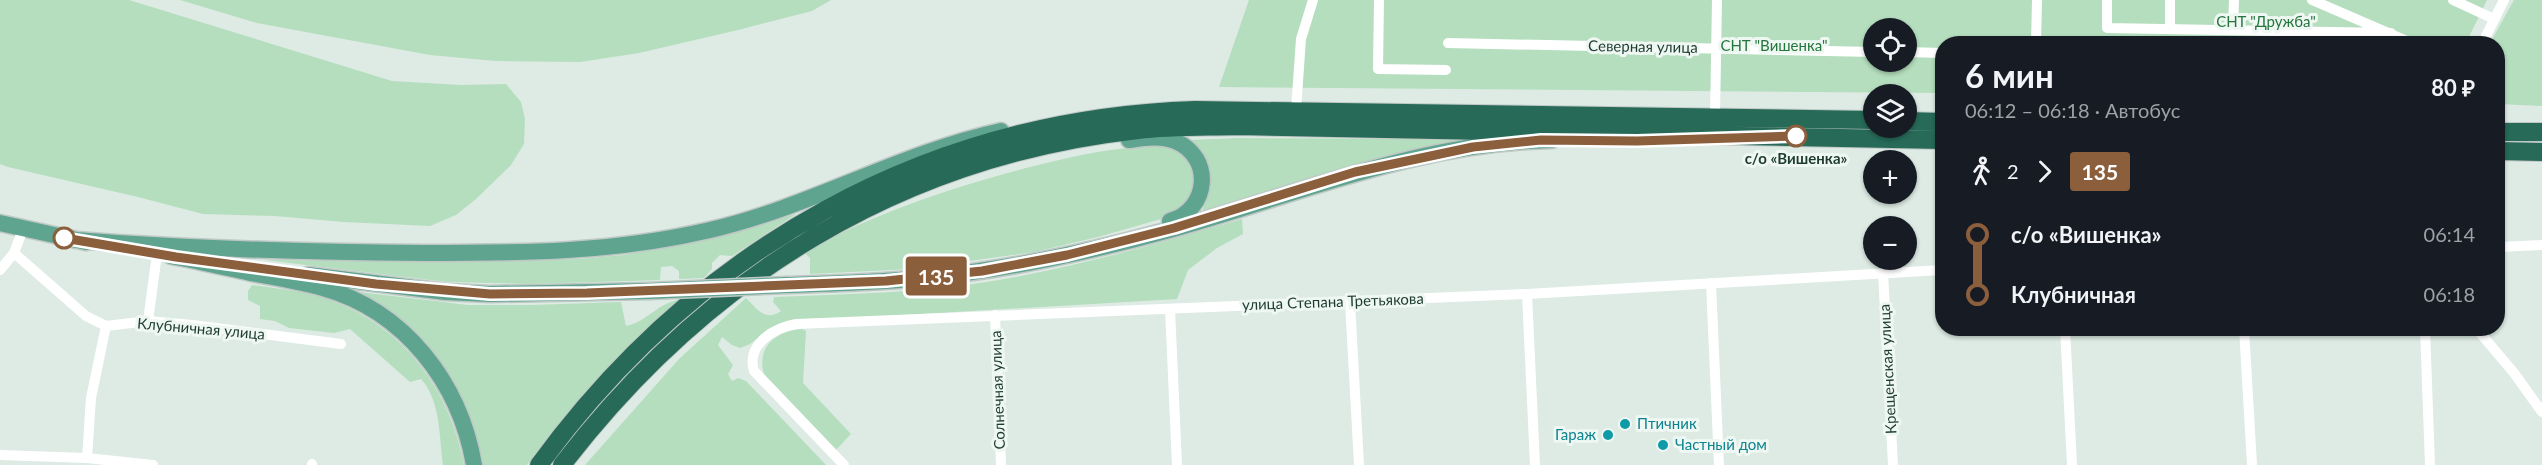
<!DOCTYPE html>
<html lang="ru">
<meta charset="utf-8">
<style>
body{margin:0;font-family:Lato,sans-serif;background:#20242c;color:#f1f3f6;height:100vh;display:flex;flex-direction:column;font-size:22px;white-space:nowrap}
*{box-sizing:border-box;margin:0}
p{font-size:20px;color:#9ea1a6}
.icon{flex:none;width:33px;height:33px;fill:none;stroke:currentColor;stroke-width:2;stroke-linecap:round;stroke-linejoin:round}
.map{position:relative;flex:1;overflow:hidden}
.sheet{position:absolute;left:1935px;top:36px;width:570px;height:300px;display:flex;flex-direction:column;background:#171b24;border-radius:24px;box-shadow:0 2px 4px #0004}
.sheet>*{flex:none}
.badge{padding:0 12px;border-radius:4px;font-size:21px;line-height:39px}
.buttons{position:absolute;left:1863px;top:18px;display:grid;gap:12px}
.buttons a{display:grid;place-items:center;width:54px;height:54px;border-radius:50%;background:#171b24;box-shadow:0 2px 4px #0004;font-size:30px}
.map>.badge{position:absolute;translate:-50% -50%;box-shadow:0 0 0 3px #fff}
.legs{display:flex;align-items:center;gap:9px;height:66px;padding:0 30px;font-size:20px}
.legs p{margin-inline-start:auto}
.overview{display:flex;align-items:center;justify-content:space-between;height:102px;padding:0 30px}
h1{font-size:33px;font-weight:700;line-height:45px}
ul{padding:0 30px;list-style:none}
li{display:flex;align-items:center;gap:21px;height:60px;font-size:22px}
li i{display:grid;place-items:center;width:9px;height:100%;margin:0 8px;background:currentColor}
li i::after{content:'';width:15px;height:15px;margin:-8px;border:4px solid;border-radius:50%;background:#171b24}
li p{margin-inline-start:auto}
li:first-child i{background:linear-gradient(#0000 50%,currentColor 0)}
li:last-child i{background:linear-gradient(currentColor 50%,#0000 0)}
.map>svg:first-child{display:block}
.green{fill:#b4debd;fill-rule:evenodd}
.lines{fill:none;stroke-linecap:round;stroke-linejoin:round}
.primary-casing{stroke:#c0c8c6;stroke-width:19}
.highway-casing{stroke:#c0c8c6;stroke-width:20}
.street{stroke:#fff;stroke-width:10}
.primary{stroke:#5ea48e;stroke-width:16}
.highway{stroke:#276a58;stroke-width:18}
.primary-bridge-casing{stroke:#c0c8c6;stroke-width:19;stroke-linecap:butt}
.primary-bridge{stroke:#5ea48e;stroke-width:16}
.line-1-casing{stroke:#fff;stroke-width:14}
.line-1{stroke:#8b5e3c;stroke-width:9}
.stop-1-dot{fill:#fff;stroke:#8b5e3c;stroke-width:3}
.culture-dot{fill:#0f9aa8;stroke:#eef7f2;stroke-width:2}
.labels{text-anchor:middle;stroke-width:6;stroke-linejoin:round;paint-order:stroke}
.park-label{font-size:15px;fill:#25753f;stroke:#eef7f2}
.street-label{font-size:15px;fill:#1e3b32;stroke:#eef7f2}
.stop-label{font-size:15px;font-weight:bold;fill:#1e3b32;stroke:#eef7f2}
.culture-label{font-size:15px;fill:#0d838f;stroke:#eef7f2;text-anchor:start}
</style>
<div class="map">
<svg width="2542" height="465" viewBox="0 0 2542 465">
<rect width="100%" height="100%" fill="#ddebe4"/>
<!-- green -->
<path class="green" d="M 0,0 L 129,0 L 392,81 L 461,85 L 506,84 L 521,102 L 525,119 L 524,144 L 511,165 L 476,199 L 456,215 L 430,226 L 344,222 L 275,216 L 203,214 L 138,197 L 8,167 L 0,164 Z
M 180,0 L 831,0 L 812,11 L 738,30 L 639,53 L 580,62 L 496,61 L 430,55 L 257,23 Z
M 1249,0 L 2487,0 L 2466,43 L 1942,44 L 1942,93 L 1219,87 ZM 1874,28 L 1906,28 L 1906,62 L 1874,62 Z
M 2514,0 L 2542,0 L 2542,106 L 2498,104 L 2498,44 L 2490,43 Z
M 1238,138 L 1483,139 L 1202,212 L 1210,188 L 1209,173 L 1190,140 Z
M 1169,146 C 1196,160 1196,170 1191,198 L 1168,217 L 1098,237 L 1034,252 L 912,269 L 810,274 L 810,258 L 804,252 C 877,212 953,187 1034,166 C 1077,155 1124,145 1169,146 Z
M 796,214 L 732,256 L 720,255 L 712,263 L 712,269 L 704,278 L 679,279 L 679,271 L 672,266 L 661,267 L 660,280 L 531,284 L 447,282 L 265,260 L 472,262 L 579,259 L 623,255 L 712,238 Z
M 1242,219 L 1243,234 L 1217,248 L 1188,270 L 1177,299 L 904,315 L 769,329 L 750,344 L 740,348 L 732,345 L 722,337 L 718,345 L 733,365 L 728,374 L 732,381 L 738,378 L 746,381 L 826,465 L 585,465 L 679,359 L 746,298 C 757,309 765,322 781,311 L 773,302 L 774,297 C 847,294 921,293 993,281 C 1077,267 1160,243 1242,219 Z
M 252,285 C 279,289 307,291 333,301 C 405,329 450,390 464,465 L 443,465 C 439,437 441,401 421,379 L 410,382 L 350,329 L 334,333 L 289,328 L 275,321 L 260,319 L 260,306 L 248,300 L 248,291 Z
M 350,291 L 468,305 L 531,305 L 621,302 L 626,326 C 647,322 660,301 680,300 C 622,350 572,403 527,465 L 481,465 C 472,420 458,381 427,346 Z
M 802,329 L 806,331 L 803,383 L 851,434 L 836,450 L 764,374 C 756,346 777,331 802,329 Z"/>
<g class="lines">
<defs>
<path id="primary" d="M 1129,140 C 1143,138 1161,135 1175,141 C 1214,157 1209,210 1170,221
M 0,223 L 86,242
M 76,240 C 191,249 306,252 422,253 C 521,253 612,253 710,230 C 810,207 900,153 1001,131
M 171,256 C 199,261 228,268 256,274 C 278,278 301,282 323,288 C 405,311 460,383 474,465
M 308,275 L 446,292 L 490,294 L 649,291
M 787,285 C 841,283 896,282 950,275 C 1025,266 1100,249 1173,229 C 1298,194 1420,142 1552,140"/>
<path id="highway" d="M 1906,121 L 1942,122
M 2498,132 L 2542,132
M 2498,151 L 2542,152
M 539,465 C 697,249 926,119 1195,110 L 1874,120
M 562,465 C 706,277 900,156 1138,130 C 1171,126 1204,127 1238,126 L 1942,140"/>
</defs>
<!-- primary casing -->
<use href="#primary" class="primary-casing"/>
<!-- highway casing -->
<use href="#highway" class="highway-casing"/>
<!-- street -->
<path class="street" d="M 1379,0 L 1378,69 L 1446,70
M 2107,0 L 2107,28 L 2391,33
M 2312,0 L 2414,44
M 2453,0 L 2494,19
M 2170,28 L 2170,0
M 2233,29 L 2234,0
M 1448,43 L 1874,52
M 2036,44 L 2037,0
M 2482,44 L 2504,0
M 1906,52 L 1942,53
M 1296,110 L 1301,39 L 1313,0
M 1715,116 L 1717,0
M 2498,247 L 2542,245
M 14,253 L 86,316 L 106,326 L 148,321 L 192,325 L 341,344
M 0,270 L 14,253 L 23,229
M 1883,272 L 1893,465
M 1711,283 L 1719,465
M 1527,294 L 1535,465
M 1350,302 L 1359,465
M 1170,309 L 1177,465
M 995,315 L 1001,465
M 148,321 L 157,254
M 2065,328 L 2072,465
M 2244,328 L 2252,465
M 2425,328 L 2430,465
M 2476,328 L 2514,373 L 2542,412
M 0,455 L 87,458 L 153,465
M 87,458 L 91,398 L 106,326
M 312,464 L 312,465
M 844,465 L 754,371 C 746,345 773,328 796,324 L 1527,294 L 1942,270"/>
<!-- primary -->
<use href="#primary" class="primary"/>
<!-- highway -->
<use href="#highway" class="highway"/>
<defs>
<path id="primary-bridge" d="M 649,291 L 787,285"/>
</defs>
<!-- primary-bridge casing -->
<use href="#primary-bridge" class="primary-bridge-casing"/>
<!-- primary-bridge -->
<use href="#primary-bridge" class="primary-bridge"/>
</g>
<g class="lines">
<defs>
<path id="line-1" d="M 64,238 L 176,257 L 376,284 L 490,294 L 587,293 L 886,281 L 982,271 L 1067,255 L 1174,228 L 1355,172 L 1473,147 L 1541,140 L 1637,141 L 1796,136"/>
</defs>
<!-- line-1 casing -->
<use href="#line-1" class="line-1-casing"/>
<!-- line-1 -->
<use href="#line-1" class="line-1"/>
</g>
<!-- markers -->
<g class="stop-1-dot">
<circle cx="1796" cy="136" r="10"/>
<circle cx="64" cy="238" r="10"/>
</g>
<g class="culture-dot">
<circle cx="1625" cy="424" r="6"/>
<circle cx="1608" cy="435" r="6"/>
<circle cx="1663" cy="445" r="6"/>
</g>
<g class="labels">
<!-- park labels -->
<g class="park-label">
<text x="2266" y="27">СНТ "Дружба"</text>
<text x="1774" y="51">СНТ "Вишенка"</text>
</g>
<!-- street labels -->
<g class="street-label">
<text transform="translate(1643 47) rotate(1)" y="5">Северная улица</text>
<text transform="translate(1333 302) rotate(-2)" y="5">улица Степана Третьякова</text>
<text transform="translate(201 329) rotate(5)" y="5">Клубничная улица</text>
<text transform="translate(1888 369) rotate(-93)" y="5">Крещенская улица</text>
<text transform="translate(998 390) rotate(-92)" y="5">Солнечная улица</text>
</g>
<!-- stop labels -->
<g class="stop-label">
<text x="1796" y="164">с/о «Вишенка»</text>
</g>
<!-- culture labels -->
<g class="culture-label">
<text x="1637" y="429">Птичник</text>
<text x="1596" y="440" text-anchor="end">Гараж</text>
<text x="1675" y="450">Частный дом</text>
</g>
</g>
</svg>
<div class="buttons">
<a><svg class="icon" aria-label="locate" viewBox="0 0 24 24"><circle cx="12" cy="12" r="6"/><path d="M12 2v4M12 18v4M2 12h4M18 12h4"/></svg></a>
<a><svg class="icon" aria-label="layers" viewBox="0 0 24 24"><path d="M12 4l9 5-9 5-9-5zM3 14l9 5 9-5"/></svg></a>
<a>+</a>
<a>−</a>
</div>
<b class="badge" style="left:936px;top:276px;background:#8b5e3c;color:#fff">135</b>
<section class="sheet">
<div class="overview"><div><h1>6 мин</h1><p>06:12 – 06:18 · Автобус</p></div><b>80 ₽</b></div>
<div class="legs"><svg class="icon" aria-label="walk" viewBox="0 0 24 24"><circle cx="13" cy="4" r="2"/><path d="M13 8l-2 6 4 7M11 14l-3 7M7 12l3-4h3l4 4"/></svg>2<svg class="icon" aria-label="forward" viewBox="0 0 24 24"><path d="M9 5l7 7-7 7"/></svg><b class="badge" style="background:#8b5e3c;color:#fff">135</b></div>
<ul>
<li><i style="color:#8b5e3c"></i><b>с/о «Вишенка»</b><p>06:14</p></li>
<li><i style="color:#8b5e3c"></i><b>Клубничная</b><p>06:18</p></li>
</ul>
</section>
</div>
